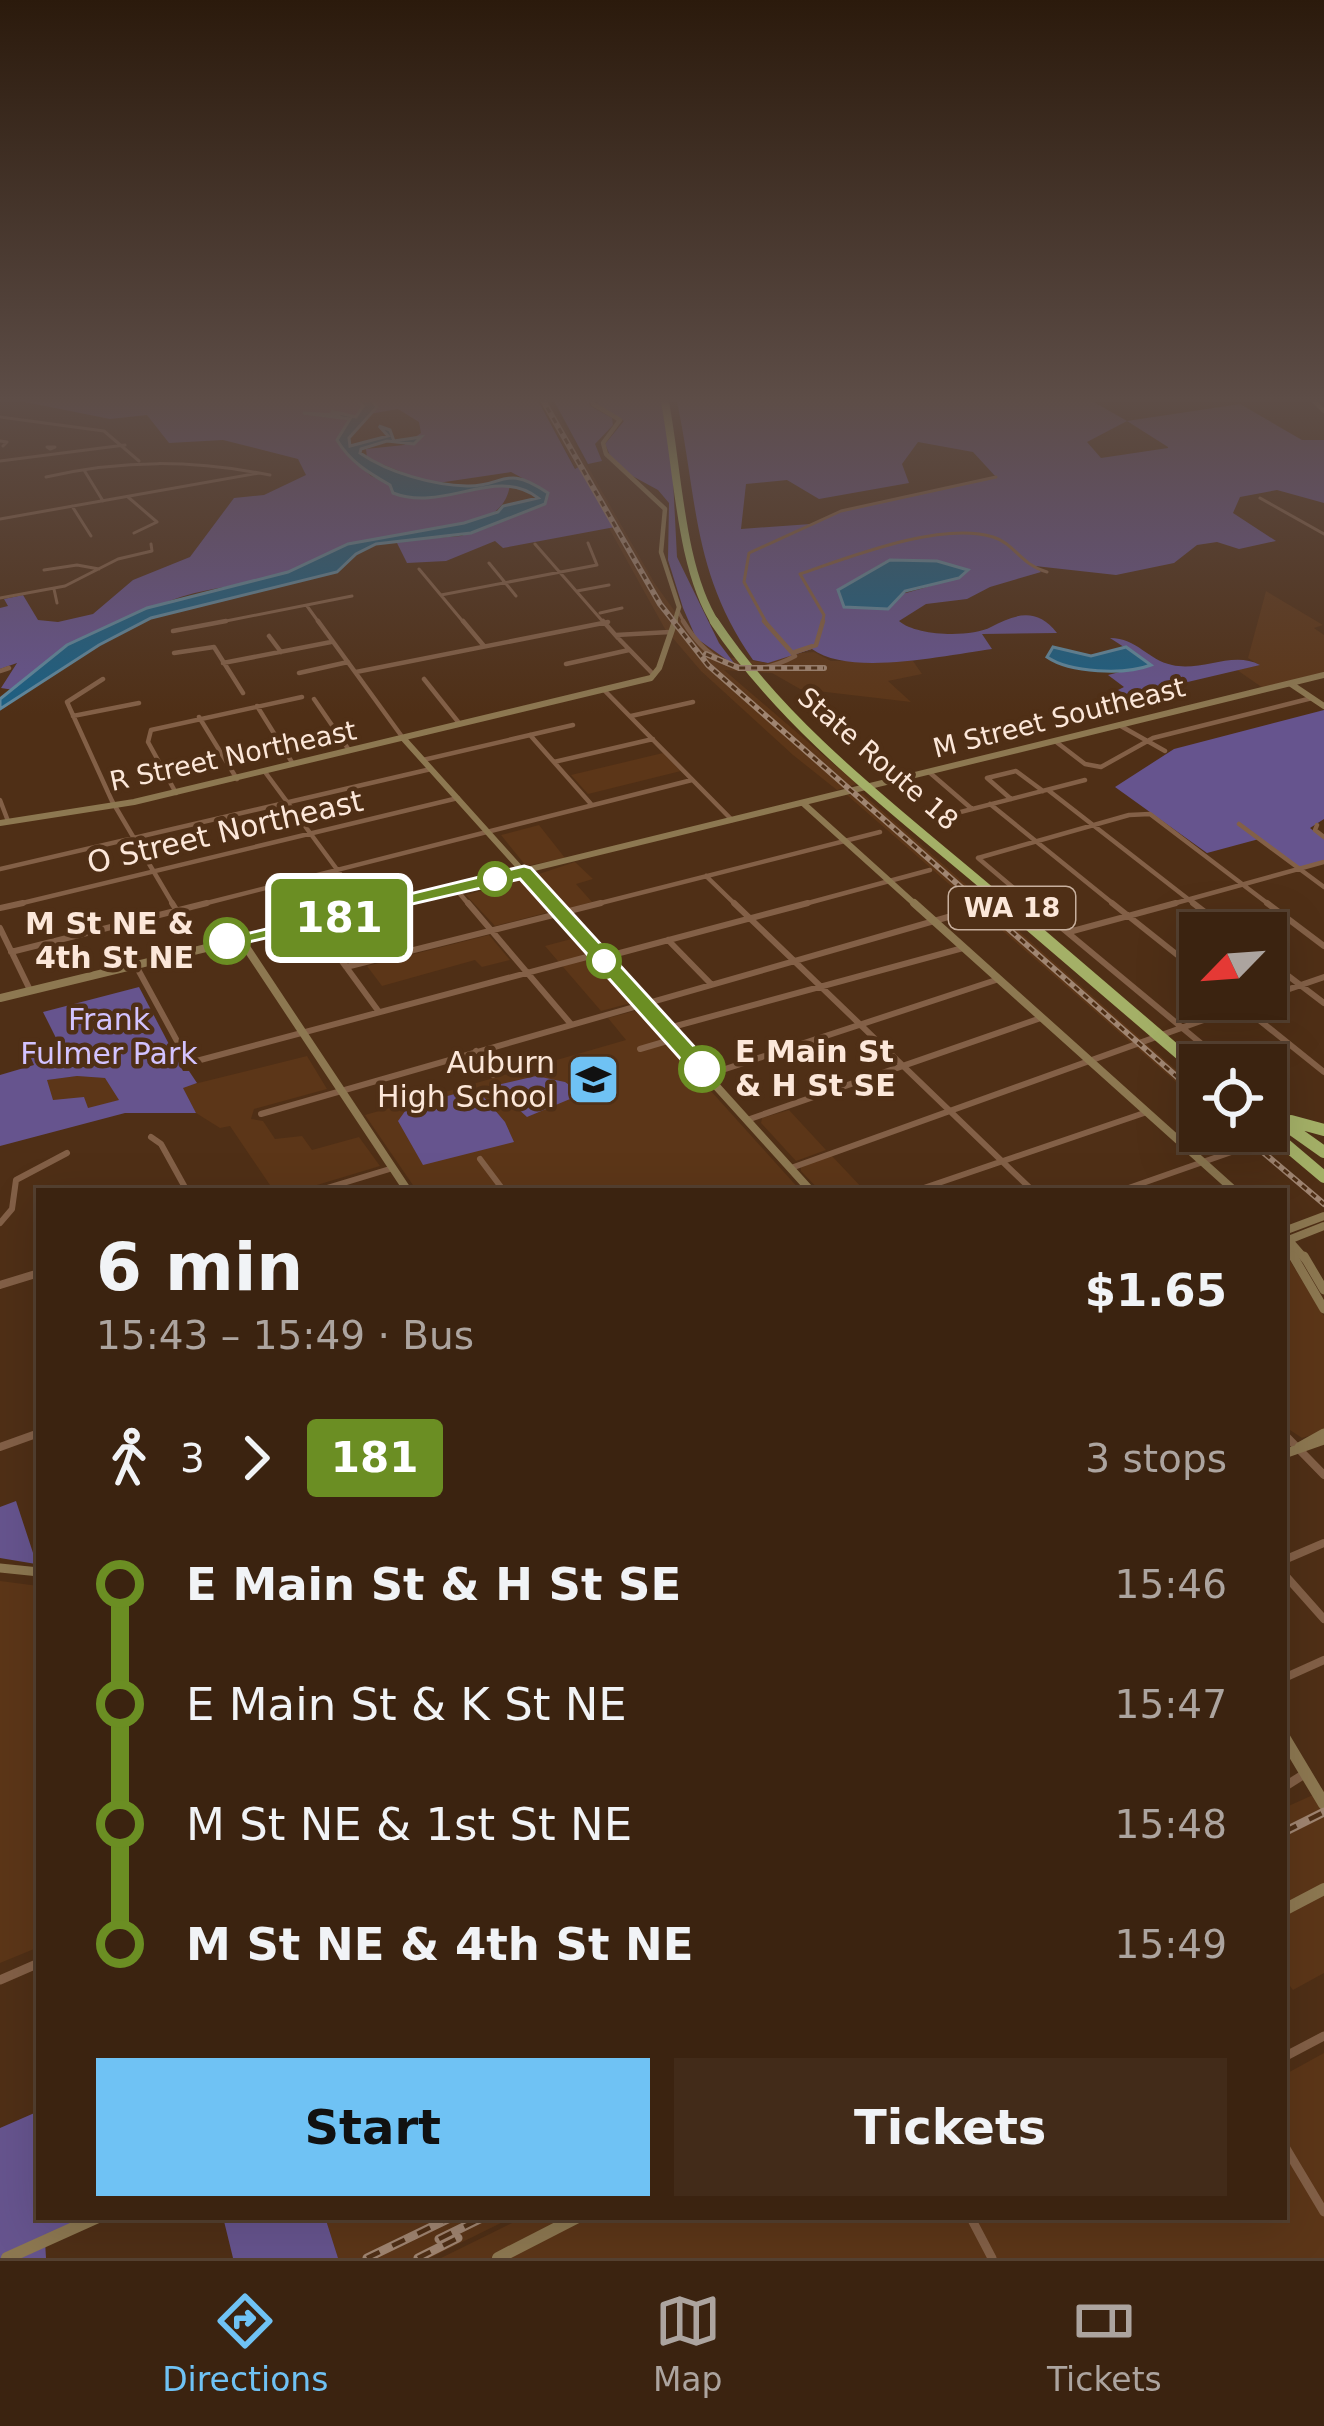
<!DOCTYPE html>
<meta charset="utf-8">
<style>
body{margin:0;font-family:"DejaVu Sans",sans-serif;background:#422b19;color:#f1f3f6;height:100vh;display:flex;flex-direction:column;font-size:45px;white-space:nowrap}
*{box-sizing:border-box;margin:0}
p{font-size:39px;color:#aca49f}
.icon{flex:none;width:66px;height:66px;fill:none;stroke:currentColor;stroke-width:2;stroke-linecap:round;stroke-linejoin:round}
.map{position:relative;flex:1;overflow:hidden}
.sheet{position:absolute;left:36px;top:1188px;width:1251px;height:1032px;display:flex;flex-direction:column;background:#3b2310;border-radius:0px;box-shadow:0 12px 48px #0002,0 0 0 3px #544030}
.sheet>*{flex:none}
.badge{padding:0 24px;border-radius:9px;font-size:42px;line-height:78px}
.needle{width:78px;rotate:245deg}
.tools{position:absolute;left:1179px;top:912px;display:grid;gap:24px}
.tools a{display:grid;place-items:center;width:108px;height:108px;border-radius:0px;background:#3b2310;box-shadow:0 12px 48px #0002,0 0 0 3px #544030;font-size:60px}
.map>.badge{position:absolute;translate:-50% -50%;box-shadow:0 0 0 6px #fff}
.legs{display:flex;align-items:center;gap:18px;height:132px;padding:0 60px;font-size:39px}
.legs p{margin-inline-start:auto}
.head{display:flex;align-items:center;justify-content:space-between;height:204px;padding:0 60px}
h1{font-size:66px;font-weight:700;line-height:90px}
.action{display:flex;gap:24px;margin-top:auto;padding:24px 60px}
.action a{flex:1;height:138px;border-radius:0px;background:#6fc2f4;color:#111;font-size:48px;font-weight:700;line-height:138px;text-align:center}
.action a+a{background:#422b19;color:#f1f3f6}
ul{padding:0 60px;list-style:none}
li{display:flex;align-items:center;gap:42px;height:120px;font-size:45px}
li i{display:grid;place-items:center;width:18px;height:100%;margin:0 15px;background:currentColor}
li i::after{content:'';width:30px;height:30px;margin:-15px;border:9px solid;border-radius:50%;background:#3b2310}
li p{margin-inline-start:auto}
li:first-child i{background:linear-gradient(#0000 50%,currentColor 0)}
li:last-child i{background:linear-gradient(currentColor 50%,#0000 0)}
.menu{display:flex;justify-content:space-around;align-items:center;height:168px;border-top:3px solid #544030;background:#3b2310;font-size:33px;color:#aca49f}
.menu a{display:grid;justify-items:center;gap:6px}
.menu .active{color:#6fc2f4}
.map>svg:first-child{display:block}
.built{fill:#5c3618}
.green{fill:#66548e;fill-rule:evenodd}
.water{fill:#1c6084;stroke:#5f889e;stroke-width:3}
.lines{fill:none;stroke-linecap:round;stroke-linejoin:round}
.street-far4{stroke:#836047;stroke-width:3}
.street-far3{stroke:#836047;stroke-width:4.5}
.street-far2{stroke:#836047;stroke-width:6}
.street-far1{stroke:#836047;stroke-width:8}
.street{stroke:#836047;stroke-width:9}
.secondary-far4{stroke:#8d7851;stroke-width:4.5}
.secondary-far3{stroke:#8d7851;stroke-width:6}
.secondary-far2{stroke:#8d7851;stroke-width:8}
.secondary-far1{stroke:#8d7851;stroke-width:9}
.secondary{stroke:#8d7851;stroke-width:12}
.highway-far2{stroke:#a4b067;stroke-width:8}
.highway-far1{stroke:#a4b067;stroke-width:9}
.highway{stroke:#a4b067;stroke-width:12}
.rail-far1-casing{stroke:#a08571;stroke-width:6}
.rail-casing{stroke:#a08571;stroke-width:9}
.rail-far1{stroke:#4f2f16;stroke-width:3;stroke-dasharray:6;stroke-linecap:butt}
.rail{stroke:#4f2f16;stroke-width:4.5;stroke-dasharray:14;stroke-linecap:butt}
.line-1{fill:#6b8e23;stroke:#fff;stroke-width:3}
.stop-1-dot{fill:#fff;stroke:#6b8e23;stroke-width:6}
.labels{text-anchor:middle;stroke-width:9;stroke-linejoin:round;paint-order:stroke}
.far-street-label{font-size:27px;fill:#fce7d9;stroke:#4f2f16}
.shield{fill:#4f2f16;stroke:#c8b09e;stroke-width:3}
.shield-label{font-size:27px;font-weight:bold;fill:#fce7d9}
.street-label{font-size:30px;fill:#fce7d9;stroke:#4f2f16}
.stop-label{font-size:30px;font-weight:bold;fill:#fce7d9;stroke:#4f2f16;text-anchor:end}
.park-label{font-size:30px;fill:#d3c3ff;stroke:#4f2f16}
.poi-label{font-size:30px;fill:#fce7d9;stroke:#4f2f16;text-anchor:end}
</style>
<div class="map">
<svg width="1324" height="2258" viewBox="0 0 1324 2258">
<rect width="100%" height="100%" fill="#4f2f16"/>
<!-- built -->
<path class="built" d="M 536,397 L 548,397 L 655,584 L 692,635 L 721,656 L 768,663 L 788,654 L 814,652 L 831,661 L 913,661 L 922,674 L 888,681 L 911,702 L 800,689 L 772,673 L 724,670 L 857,784 L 837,790 L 793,755 L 701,671 L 665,629 Z
M 1266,591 L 1323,625 L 1314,628 L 1324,635 L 1324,672 L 1263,688 L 1237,670 L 1259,665 L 1248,658 Z
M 663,753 L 681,771 L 588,794 L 571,775 Z
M 863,794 L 1200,1091 L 1200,1103 L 847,795 Z
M 539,825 L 565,858 L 526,866 L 501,835 Z
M 575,862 L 593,879 L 576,884 L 592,902 L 565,909 L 536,875 Z
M 521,880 L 549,912 L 495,926 L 466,895 Z
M 489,935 L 510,960 L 482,967 L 475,960 L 382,986 L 367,966 Z
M 575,938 L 631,1001 L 631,1003 L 601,1011 L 545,946 Z
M 638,1010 L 801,1191 L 417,1191 L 365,1115 L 626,1040 L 608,1018 Z
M 307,1056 L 327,1089 L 254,1109 L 251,1119 L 263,1121 L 275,1139 L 302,1136 L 312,1150 L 359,1137 L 380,1166 L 297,1191 L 274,1191 L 230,1126 L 220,1128 L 196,1113 L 182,1087 Z
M 77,1076 L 105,1078 L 120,1100 L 88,1109 L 52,1100 L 46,1080 Z
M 789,1110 L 826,1150 L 796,1161 L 761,1123 L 762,1118 Z
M 831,1155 L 865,1191 L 820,1191 L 801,1171 L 801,1167 Z
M 1284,1251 L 1324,1316 L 1324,1431 L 1302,1438 L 1284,1426 Z
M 0,1581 L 39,1586 L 39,1947 L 0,1963 Z
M 1324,1790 L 1324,1973 L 1293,1990 L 1284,1978 L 1284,1808 Z
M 1324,2053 L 1324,2258 L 441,2258 L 524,2217 L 1284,2217 L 1284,2075 Z
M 325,2217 L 513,2217 L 430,2258 L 338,2258 Z"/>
<!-- green -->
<path class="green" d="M 0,397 L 536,397 L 575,469 L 580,466 L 615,527 L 503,548 L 495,541 L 446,561 L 407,563 L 396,541 L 461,536 L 542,506 L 537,486 L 511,472 L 431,484 L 367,458 L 366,449 L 404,445 L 421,433 L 419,422 L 398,409 L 352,417 L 340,446 L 371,476 L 414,493 L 407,486 L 510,485 C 502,539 415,528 374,539 C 356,543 343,559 326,566 C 269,587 212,581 157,606 C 106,628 55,655 14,690 L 1,688 L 17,663 L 0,669 L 0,608 L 8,606 L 4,599 L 23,595 L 38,620 L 58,622 L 93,614 L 133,580 L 190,557 L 234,498 L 264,495 L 306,475 L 298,459 L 223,440 L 169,443 L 147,415 L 110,419 Z
M 552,397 L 587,397 L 590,406 L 612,418 L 613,425 L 595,444 L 602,461 L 588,464 Z
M 597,397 L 660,397 L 672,460 L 677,557 L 719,643 L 737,667 L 696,638 L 683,608 L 668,560 L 669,503 L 658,490 L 625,472 L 612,460 L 605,444 L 624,421 L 598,404 Z
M 676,397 L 1085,397 L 1127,421 L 1240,404 L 1302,440 L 1324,440 L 1324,503 L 1277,490 L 1240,497 L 1233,513 L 1276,541 L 1239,549 L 1217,542 L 1197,545 L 1174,563 L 1116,575 L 1035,566 L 1041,572 L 990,587 L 967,599 L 926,604 L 899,621 C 916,636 970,638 991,627 C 1015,614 1037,607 1057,633 L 982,634 L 992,649 C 947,655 849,677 812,649 L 768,663 L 753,660 C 691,571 698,498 676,397 ZM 1127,421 L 1168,447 L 1168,448 L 1101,458 L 1087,442 ZM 918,442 L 973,452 L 996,477 L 841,511 L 811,524 L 741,529 L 746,484 L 787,480 L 819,499 L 909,483 L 902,464 ZM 927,560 L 968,570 C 955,583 867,603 844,607 L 840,588 L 886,561 Z
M 1110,638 C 1137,638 1148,660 1172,665 C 1202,672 1233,650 1260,665 L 1128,696 L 1118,690 L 1124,687 L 1108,675 L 1150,664 Z
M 1324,710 L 1324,819 L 1310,828 L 1324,839 L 1324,862 L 1298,869 L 1259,839 L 1207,853 L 1115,787 L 1174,749 Z
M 139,987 L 183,1071 L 189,1071 L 197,1083 L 183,1088 L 196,1113 L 125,1113 L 0,1146 L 0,1075 L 34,1065 L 28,1051 L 58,1042 L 43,1012 ZM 77,1076 L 105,1078 L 119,1100 L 88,1108 L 84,1097 L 53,1100 L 47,1080 Z
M 536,1076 L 565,1082 L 582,1094 L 527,1117 L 493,1086 Z
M 476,1088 L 505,1122 L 514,1142 L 423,1165 L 398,1121 L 408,1107 Z
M 16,1501 L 36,1562 L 36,1564 L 0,1558 L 0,1507 Z
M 39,2111 L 39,2217 L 98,2217 L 45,2241 L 46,2258 L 0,2258 L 0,2128 Z
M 223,2217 L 325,2217 L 338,2258 L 233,2258 Z"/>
<!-- water -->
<path class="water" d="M 353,397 L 370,397 L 377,407 L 349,438 L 350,446 L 388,436 L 379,426 L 390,430 L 394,441 L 421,437 L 414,444 L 387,441 L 361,449 L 360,453 C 389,473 433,485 467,486 C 505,487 504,463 548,493 L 545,504 L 471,533 L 376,544 L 356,554 L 337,572 L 151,618 L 99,645 L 0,709 L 0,699 L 67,645 L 147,608 L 288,572 L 348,544 L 464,523 L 498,512 L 503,506 L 538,498 C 496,465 444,513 393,493 L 390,485 C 369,473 350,462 337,440 L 350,419 L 303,413 L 337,415 L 331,411 L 356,417 L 363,406 Z
M 890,560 L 937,561 L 968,570 L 959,578 L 905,591 L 888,609 L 844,607 L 838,590 Z
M 1053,647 L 1091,656 L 1126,647 L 1151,665 C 1125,675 1070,673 1047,657 Z"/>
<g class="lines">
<!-- street-far4 -->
<path class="street-far4" d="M 0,417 L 104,431 L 139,461
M 0,441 L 7,442 L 3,446
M 47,447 L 55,447 L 50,449 Z
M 0,461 L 125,445
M 84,470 L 103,501
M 46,477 C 123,459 193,460 270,475
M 128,497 L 157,522 L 134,533
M 1260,498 L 1324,534
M 72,506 L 91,536
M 0,519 L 259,473
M 535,544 L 605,624
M 489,563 L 516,596
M 419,569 L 465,624
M 44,570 L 77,565 L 99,569
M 54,589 L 57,603
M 577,591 L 609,585
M 441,595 L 597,565 L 588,543
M 0,598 L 65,586 L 118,559 L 152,551 L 151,544
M 307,606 L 320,624
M 678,611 L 685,624
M 600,613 L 622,608
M 211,624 L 352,596
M 600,624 L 608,622
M 767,624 L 744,582 L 749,553 L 841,511 L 996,477
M 822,624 L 824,615 L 800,574 C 850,557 941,521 993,537 C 1014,543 1021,565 1047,572"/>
<!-- street-far3 -->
<path class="street-far3" d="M 318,621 L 403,738
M 463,621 L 484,646
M 603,621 L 618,638
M 683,621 C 710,666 748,682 795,656 L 764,621
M 173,631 L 226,621
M 616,635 L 670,632
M 269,636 L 281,652
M 620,640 L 654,675
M 795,652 L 816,645 L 823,621
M 174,653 L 214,647 L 243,693
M 223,663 L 331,642
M 566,664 L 629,650
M 0,671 L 9,668
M 356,672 L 608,622
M 299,673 L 348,662
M 103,679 L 67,702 L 112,801 L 174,906
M 424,679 L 459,723
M 604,690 L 732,820
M 314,699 L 349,750
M 257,706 L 293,764
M 73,716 L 139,703
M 631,716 L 693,702
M 199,717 L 237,779
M 1119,725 L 1165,751
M 530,735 L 591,804
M 1055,741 L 1085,764 L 1101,767 L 1153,738 L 1312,698
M 423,760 L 573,725
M 554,762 L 653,739
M 265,772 L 364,906
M 929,772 L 972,809
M 1048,790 L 1197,906
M 176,793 L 148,742 L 151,730 L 302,697
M 1011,799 L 987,778 L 1016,771 L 1043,791
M 0,800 L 8,821
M 990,804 L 1116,906
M 945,816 L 1085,780
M 1239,824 L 1324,887
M 1317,825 L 1315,830 L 1324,837
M 978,858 L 1129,815 L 1150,814 L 1271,906
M 978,858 L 1035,906
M 0,869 L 431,769
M 706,876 L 737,906
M 456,889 L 470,906
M 10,906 L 458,798
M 195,906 L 692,780
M 589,906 L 880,832
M 797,906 L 930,870
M 1165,906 L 1324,862"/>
<!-- street-far2 -->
<path class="street-far2" d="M 172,903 L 177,911
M 362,903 L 367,909
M 468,903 L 570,1023
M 734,903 L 1033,1191
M 1032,903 L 1227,1065
M 1112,903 L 1200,973
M 1193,903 L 1232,933
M 1267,903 L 1324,946
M 0,908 L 23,903
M 314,923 L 379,1012
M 0,928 L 30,990
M 1069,932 L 1176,903
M 668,940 L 711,984
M 11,952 L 207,903
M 601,958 L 808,903
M 1266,959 L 1324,1003
M 135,964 L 189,1063 L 598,954
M 346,967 L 601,903
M 1266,997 L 1324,977
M 1233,999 L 1324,1072
M 665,1029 L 963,948
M 640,1049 L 674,1039
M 476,1051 L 493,1075
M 707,1075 L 999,979
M 1266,1097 L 1279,1108
M 261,1114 L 948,917
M 747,1120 L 1041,1018
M 151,1137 L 161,1144 L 187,1191
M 480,1159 L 504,1191
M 791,1168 L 1262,999
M 317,1191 L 393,1168
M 915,1191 L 1147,1112
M 1120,1191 L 1240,1149
M 0,1223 L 12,1209 L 16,1180 L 67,1153"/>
<!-- street-far1 -->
<path class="street-far1" d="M 0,1285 L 39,1273
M 1284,1434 L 1324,1475
M 0,1447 L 39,1433
M 1284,1560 L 1324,1543
M 1284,1574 L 1324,1619
M 1284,1678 L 1324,1660"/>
<!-- street -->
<path class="street" d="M 1284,1787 L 1306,1773
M 0,1980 L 39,1963
M 1284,2057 L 1324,2036
M 1284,2145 L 1324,2212
M 977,2217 L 972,2220 L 992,2258"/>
<!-- secondary-far4 -->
<path class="secondary-far4" d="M 592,397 L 593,404 L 620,420 L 603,443 L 606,454 L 665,509 L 661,552 L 679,607 L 674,624
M 1310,397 L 1324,411"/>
<!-- secondary-far3 -->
<path class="secondary-far3" d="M 1291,684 L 1324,706
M 403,738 L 554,906
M 804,804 L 917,906
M 0,823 L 134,802 L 651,678 L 659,668 L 675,621
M 379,906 L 1324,675"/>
<!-- secondary-far2 -->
<path class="secondary-far2" d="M 551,903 L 811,1191
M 914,903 L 1235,1191
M 240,938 L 408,1191
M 0,998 L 391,903
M 1284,1231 L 1324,1216
M 1284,1235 L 1305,1259
M 1291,1239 L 1324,1226
M 1284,1240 L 1295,1259"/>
<!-- secondary-far1 -->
<path class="secondary-far1" d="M 1293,1256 L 1324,1309
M 1304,1256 L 1324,1290
M 1299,1447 L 1324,1433
M 1284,1454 L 1324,1440
M 0,1568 L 39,1572"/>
<!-- secondary -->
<path class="secondary" d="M 1284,1737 L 1324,1804
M 1284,1910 L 1324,1889
M 7,2258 L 98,2217
M 498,2258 L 578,2217"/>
<!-- highway-far2 -->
<path class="highway-far2" d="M 664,397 C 678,465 679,567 716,624"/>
<!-- highway-far1 -->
<path class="highway-far1" d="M 714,621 C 789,734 906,818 1008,906"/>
<!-- highway -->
<path class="highway" d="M 1004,903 L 1200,1071
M 1184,1050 L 1210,1065
M 1266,1111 L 1324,1152
M 1291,1121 L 1324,1130
M 1266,1128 L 1324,1177"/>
<defs>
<path id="rail-far1" d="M 541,397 L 660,604 L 708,665 L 1200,1097
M 706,654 L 739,668 L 824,668
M 1238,1131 L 1324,1204"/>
<path id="rail" d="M 1284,1832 L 1324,1812
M 439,2239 L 484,2217
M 367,2258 L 452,2217
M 418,2258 L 458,2238"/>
</defs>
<!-- rail-far1 casing -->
<use href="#rail-far1" class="rail-far1-casing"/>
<!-- rail casing -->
<use href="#rail" class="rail-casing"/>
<!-- rail-far1 -->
<use href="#rail-far1" class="rail-far1"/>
<!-- rail -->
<use href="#rail" class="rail"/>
</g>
<!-- sky -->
<linearGradient id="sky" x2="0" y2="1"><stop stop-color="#2b1a0c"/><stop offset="0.56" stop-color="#5d4d47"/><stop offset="1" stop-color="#5d4d47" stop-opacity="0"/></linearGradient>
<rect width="1324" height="714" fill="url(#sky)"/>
<!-- line-1 -->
<path class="line-1" d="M 524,866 L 531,868 L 710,1064 L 710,1074 L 694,1074 L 520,879 L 227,947 L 217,941 Z"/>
<!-- icons -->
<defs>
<symbol id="school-square" viewBox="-11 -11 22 22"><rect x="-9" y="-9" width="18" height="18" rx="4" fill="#6fc2f4" stroke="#4f2f16"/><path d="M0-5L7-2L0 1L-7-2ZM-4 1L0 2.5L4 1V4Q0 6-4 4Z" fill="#111"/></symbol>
</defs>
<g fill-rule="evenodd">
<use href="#school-square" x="564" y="1050" width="59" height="59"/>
</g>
<!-- markers -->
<g class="stop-1-dot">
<circle cx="495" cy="879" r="15"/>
<circle cx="227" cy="941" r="21"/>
<circle cx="604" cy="961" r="15"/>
<circle cx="702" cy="1069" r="21"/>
</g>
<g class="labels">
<!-- far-street labels -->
<g class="far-street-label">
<text transform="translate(1059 718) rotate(-14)" y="9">M Street Southeast</text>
<text transform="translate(233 756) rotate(-12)" y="9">R Street Northeast</text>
<text transform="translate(878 759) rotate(41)" y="9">State Route 18</text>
</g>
<!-- shield labels -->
<rect class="shield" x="949" y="887" width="126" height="42" rx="9"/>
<g class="shield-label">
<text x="1012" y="917">WA 18</text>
</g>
<!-- street labels -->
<g class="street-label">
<text transform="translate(225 832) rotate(-13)" y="10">O Street Northeast</text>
</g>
<!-- stop labels -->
<g class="stop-label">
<text x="194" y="934">M St NE &amp;<tspan x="194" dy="34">4th St NE</tspan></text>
<text x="735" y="1062" text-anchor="start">E Main St<tspan x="735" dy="34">&amp; H St SE</tspan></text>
</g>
<!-- park labels -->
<g class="park-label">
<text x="109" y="1030">Frank<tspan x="109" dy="34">Fulmer Park</tspan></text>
</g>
<!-- poi labels -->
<g class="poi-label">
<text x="555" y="1073">Auburn<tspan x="555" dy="34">High School</tspan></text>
</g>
</g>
</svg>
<div class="tools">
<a><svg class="needle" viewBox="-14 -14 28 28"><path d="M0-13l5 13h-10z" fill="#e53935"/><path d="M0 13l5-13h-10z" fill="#aca49f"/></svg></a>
<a><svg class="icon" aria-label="locate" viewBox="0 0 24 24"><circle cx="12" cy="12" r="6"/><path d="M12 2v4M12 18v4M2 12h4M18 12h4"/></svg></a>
</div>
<b class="badge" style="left:339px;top:918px;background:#6b8e23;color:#fff">181</b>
<section class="sheet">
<div class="head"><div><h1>6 min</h1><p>15:43 – 15:49 · Bus</p></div><b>$1.65</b></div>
<div class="legs"><svg class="icon" aria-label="walk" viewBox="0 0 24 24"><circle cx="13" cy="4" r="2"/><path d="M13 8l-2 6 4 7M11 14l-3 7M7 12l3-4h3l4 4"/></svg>3<svg class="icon" aria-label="forward" viewBox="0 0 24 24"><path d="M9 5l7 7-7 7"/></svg><b class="badge" style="background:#6b8e23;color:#fff">181</b><p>3 stops</p></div>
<ul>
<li><i style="color:#6b8e23"></i><b>E Main St &amp; H St SE</b><p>15:46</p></li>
<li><i style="color:#6b8e23"></i><span>E Main St &amp; K St NE</span><p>15:47</p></li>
<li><i style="color:#6b8e23"></i><span>M St NE &amp; 1st St NE</span><p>15:48</p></li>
<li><i style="color:#6b8e23"></i><b>M St NE &amp; 4th St NE</b><p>15:49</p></li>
</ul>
<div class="action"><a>Start</a><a>Tickets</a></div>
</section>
</div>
<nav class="menu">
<a class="active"><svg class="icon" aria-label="directions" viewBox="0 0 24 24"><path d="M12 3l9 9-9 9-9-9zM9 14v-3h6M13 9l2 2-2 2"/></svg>Directions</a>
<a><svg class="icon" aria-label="map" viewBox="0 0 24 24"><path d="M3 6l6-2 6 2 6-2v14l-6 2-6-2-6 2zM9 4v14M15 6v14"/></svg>Map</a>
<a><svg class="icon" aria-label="tickets" viewBox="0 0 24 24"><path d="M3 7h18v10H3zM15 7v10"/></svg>Tickets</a>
</nav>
